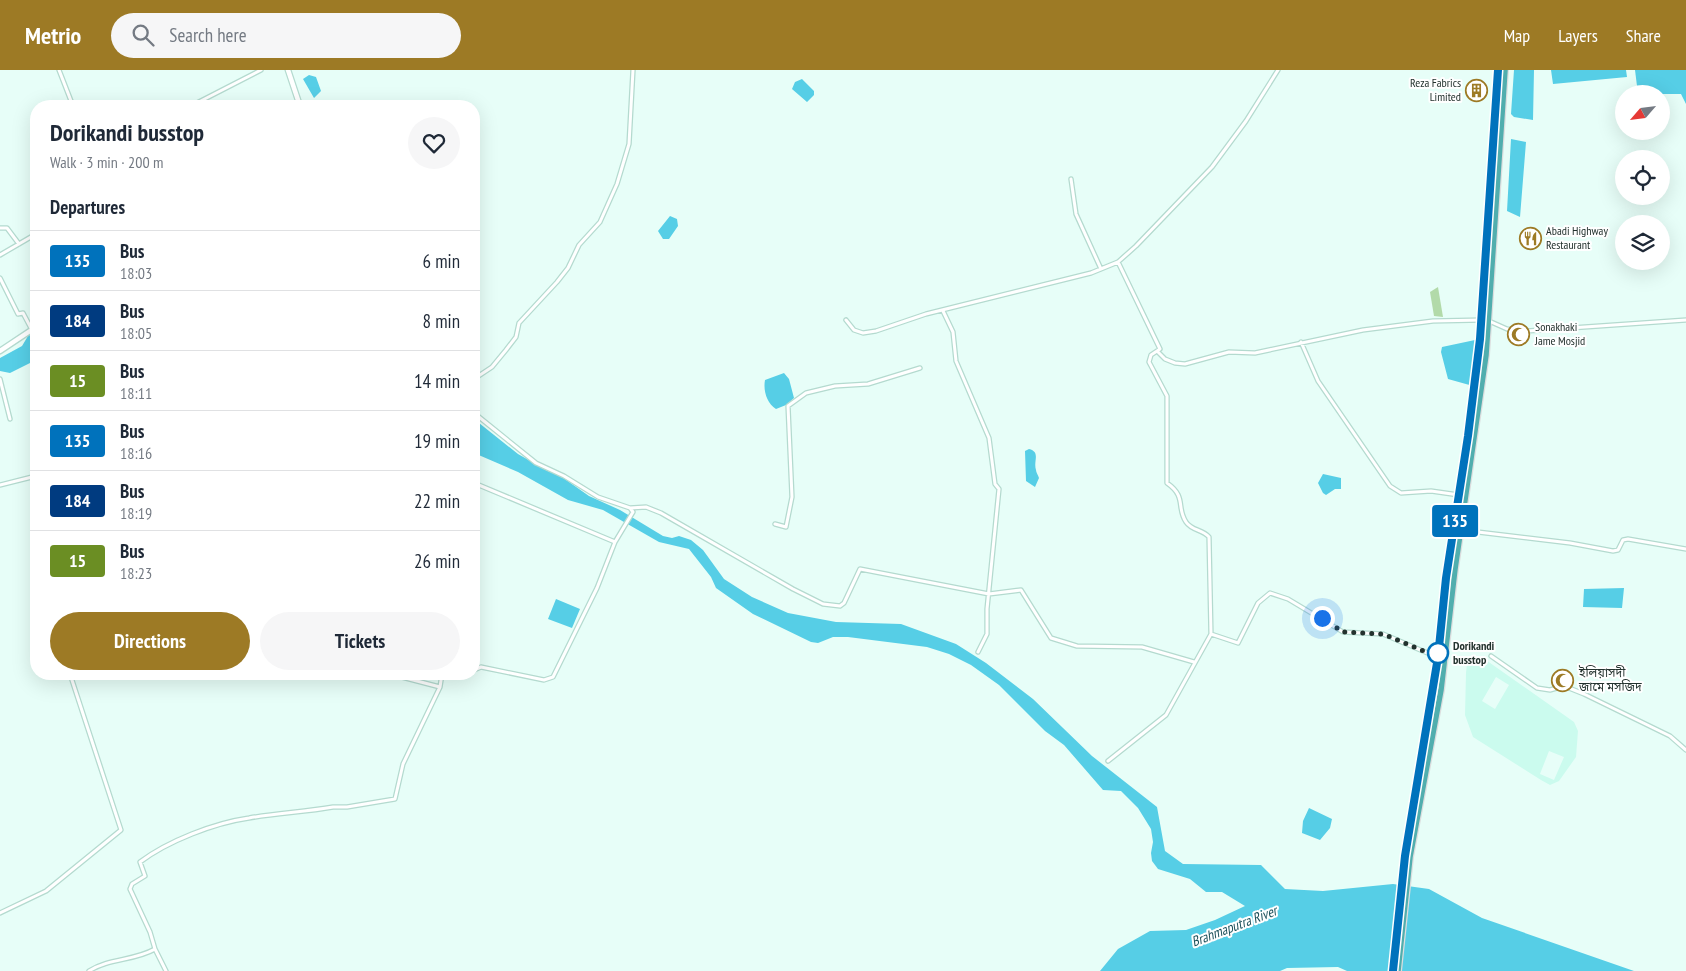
<!DOCTYPE html>
<meta charset="utf-8">
<style>
body{margin:0;font-family:"PT Sans Narrow","Noto Sans Bengali",sans-serif;background:#f6f6f7;color:#1f2937;height:100vh;display:flex;flex-direction:column;font-size:19px;white-space:nowrap}
*{box-sizing:border-box;margin:0}
p{font-size:16px;color:#747a83}
.icon{flex:none;width:28px;height:28px;fill:none;stroke:currentColor;stroke-width:2;stroke-linecap:round;stroke-linejoin:round}
.map{position:relative;flex:1;overflow:hidden}
.drawer{position:absolute;left:30px;top:30px;width:450px;height:580px;display:flex;flex-direction:column;background:#fff;border-radius:20px;box-shadow:0 5px 20px #0002}
.drawer>*{flex:none}
.badge{padding:0 10px;border-radius:4px;font-size:18px;line-height:32px}
.needle{width:32px;rotate:242deg}
.buttons{position:absolute;left:1615px;top:15px;display:grid;gap:10px}
.buttons a{display:grid;place-items:center;width:55px;height:55px;border-radius:50%;background:#fff;box-shadow:0 5px 20px #0002;font-size:25px}
.you{position:absolute;width:25px;height:25px;margin:-12px;border:4px solid #fff;border-radius:50%;background:#1a73e8;box-shadow:0 0 0 8px #1a73e833}
.map>.badge{position:absolute;translate:-50% -50%;box-shadow:0 0 0 2px #fff}
h2{padding:0 20px;font-size:19px;line-height:45px}
.round{display:grid;place-items:center;flex:none;width:52px;height:52px;border-radius:26px;background:#f6f6f7}
.overview{display:flex;align-items:center;justify-content:space-between;height:85px;padding:0 20px}
h1{font-size:24px;font-weight:700;line-height:38px}
.action{display:flex;gap:10px;margin-top:auto;padding:10px 20px}
.action a{flex:1;height:58px;border-radius:30px;background:#9d7a25;color:#fff;font-size:20px;font-weight:700;line-height:58px;text-align:center}
.action a+a{background:#f6f6f7;color:#1f2937}
ul{padding:0;list-style:none}
li{display:flex;align-items:center;gap:15px;height:60px;padding:0 20px;border-top:1px solid #e0e1e3}
li div{flex:1}
li b{display:block;font-size:19px}
li em{font-style:normal}
li .badge{min-width:55px;font-weight:700;text-align:center}
header{display:flex;align-items:center;gap:30px;box-sizing:border-box;height:70px;padding:0 25px;background:#9d7a25;color:#fff}
header strong{font-size:24px}
nav{display:flex;gap:28px;margin-inline-start:auto;font-size:18px}
.search{width:350px;height:45px;background:#f6f6f7;display:flex;align-items:center;gap:12px;box-sizing:border-box;padding:0 18px;border-radius:28px;color:#747a83;font-size:19px}
.map>svg:first-child{display:block}
.built{fill:#cbfbee;fill-rule:evenodd}
.green{fill:#b2daa9}
.water{fill:#56cee6}
.lines{fill:none;stroke-linecap:round;stroke-linejoin:round}
.minor-casing{stroke:#b4dacf;stroke-width:5.5}
.tertiary-casing{stroke:#b4dacf;stroke-width:7}
.trunk-casing{stroke:#dcdede;stroke-width:8}
.minor{stroke:#fff;stroke-width:3}
.tertiary{stroke:#fff;stroke-width:4.5}
.trunk{stroke:#50aeae;stroke-width:5.5}
.line-casing{stroke:#fff;stroke-width:11}
.line{stroke:#0072bc;stroke-width:8}
.walk{stroke:#23322e;stroke-width:5;stroke-dasharray:0 9}
.stop-dot{fill:#fff;stroke:#0072bc;stroke-width:2.5}
.labels{text-anchor:middle;stroke-width:4;stroke-linejoin:round;paint-order:stroke}
.poi-label{font-size:12px;fill:#23322e;stroke:#fff;text-anchor:start}
.stop-label{font-size:12px;font-weight:bold;fill:#23322e;stroke:#fff;text-anchor:start}
.water-label{font-size:14px;font-style:italic;fill:#1d515b;stroke:#fff}
</style>
<header>
<strong>Metrio</strong>
<div class="search"><svg class="icon" aria-label="search" viewBox="0 0 24 24"><circle cx="10" cy="10" r="6"/><path d="M15 15l6 6"/></svg>Search here</div>
<nav><a>Map</a><a>Layers</a><a>Share</a></nav>
</header>
<div class="map">
<svg width="1686" height="901" viewBox="0 0 1686 901">
<rect width="100%" height="100%" fill="#e7fef8"/>
<!-- built -->
<path class="built" d="M 1483,588 L 1574,652 L 1578,661 L 1576,687 L 1559,711 L 1550,715 L 1541,710 L 1473,667 L 1465,645 L 1466,603 L 1467,594 L 1473,589 ZM 1496,607 L 1509,615 L 1495,639 L 1482,631 ZM 1549,681 L 1564,687 L 1554,710 L 1540,704 Z"/>
<!-- green -->
<path class="green" d="M 1438,217 L 1443,247 L 1434,246 L 1430,222 Z"/>
<!-- water -->
<path class="water" d="M 1514,0 L 1534,0 L 1533,50 L 1514,47 L 1511,44 Z
M 1551,0 L 1626,0 L 1627,7 L 1553,14 Z
M 1635,0 L 1686,0 L 1686,34 L 1681,24 L 1638,24 Z
M 309,5 L 316,7 L 321,21 L 314,28 L 303,9 Z
M 802,9 L 814,21 L 814,25 L 807,32 L 792,19 L 795,12 Z
M 1511,69 L 1526,72 L 1520,147 L 1507,141 Z
M 670,146 L 677,149 L 678,156 L 669,169 L 663,169 L 658,161 Z
M 36,261 L 36,290 L 10,303 L 0,301 L 0,288 L 22,276 L 28,266 Z
M 1475,270 L 1473,316 L 1448,309 L 1441,282 L 1442,277 Z
M 784,303 L 789,309 L 794,328 L 786,335 L 776,339 C 767,333 763,321 765,310 Z
M 474,349 L 518,384 L 548,401 L 562,407 L 589,426 L 620,440 L 663,466 L 672,468 L 679,466 L 691,470 L 703,480 L 724,509 L 752,527 L 788,543 L 836,552 L 901,554 L 956,574 L 986,593 L 1033,629 L 1092,686 L 1157,737 L 1165,781 L 1183,794 L 1261,795 L 1285,819 L 1323,821 L 1393,814 L 1429,819 L 1482,848 L 1634,901 L 1347,901 L 1338,897 L 1287,898 L 1280,901 L 1100,901 L 1118,879 L 1150,861 L 1186,860 L 1215,850 L 1245,836 L 1222,822 L 1206,822 L 1190,809 L 1158,799 L 1152,791 L 1151,783 L 1153,772 L 1151,759 L 1138,738 L 1121,721 L 1103,720 L 1064,675 L 1045,661 L 999,615 L 971,595 L 949,584 L 927,577 L 848,567 L 833,567 L 818,573 L 811,572 L 753,544 L 716,518 L 711,507 L 689,479 L 659,472 L 603,440 L 568,430 L 518,402 L 474,383 Z
M 1029,379 C 1041,382 1033,391 1036,400 C 1036,402 1038,405 1039,408 L 1035,417 L 1026,411 L 1025,381 Z
M 1323,404 L 1341,408 L 1341,419 L 1335,419 L 1326,425 L 1323,423 L 1318,413 Z
M 1624,518 L 1622,538 L 1583,537 L 1584,519 Z
M 556,529 L 580,539 L 572,558 L 548,549 Z
M 1309,738 L 1332,749 L 1330,758 L 1320,770 L 1302,763 L 1303,751 Z"/>
<g class="lines">
<defs>
<path id="minor" d="M 59,0 L 73,36
M 191,36 L 261,0
M 1071,109 L 1076,144 L 1101,199
M 0,158 L 7,158 L 19,174
M 0,185 L 36,164
M 0,208 L 18,244 L 23,243 L 32,260
M 943,241 L 953,262 L 956,291 L 989,368 L 995,414 L 999,419 L 987,539 L 987,564 L 978,582
M 846,250 L 854,260 L 863,263 L 876,261 L 926,244 L 1091,203 L 1118,192 L 1136,176 L 1212,97 L 1246,51 L 1278,0
M 1489,251 L 1507,259 L 1527,261 L 1686,250
M 1301,272 L 1318,311 L 1390,416 L 1401,423 L 1431,421 L 1459,425
M 1158,282 L 1165,289 L 1175,293 L 1185,294 L 1229,282 L 1255,283 L 1363,260 L 1433,251 L 1482,250
M 0,309 L 10,349
M 474,309 L 492,297 L 506,280 L 516,267 L 519,253 L 557,212 L 568,198 L 579,175 L 600,152 L 617,114 L 629,74 L 633,0
M 474,343 L 536,393 L 564,406 L 598,427 L 630,438 L 633,442 L 615,472 L 597,518 L 553,607 L 544,610 L 481,597 L 474,600
M 474,413 L 615,472
M 0,415 L 36,406
M 630,438 L 646,437 L 661,443 L 793,519 L 823,534 L 840,536 L 844,533 L 860,499 L 989,524 L 1021,520 L 1051,568 L 1077,576 L 1142,577 L 1194,592
M 775,454 L 786,457 L 792,427 L 788,336 L 806,323 L 835,316 L 868,314 L 920,298
M 1461,460 L 1570,473 L 1613,481 L 1618,480 L 1623,470 L 1628,469 L 1686,479
M 1211,564 L 1238,573 L 1258,533 L 1270,523 L 1288,529 L 1343,562 L 1383,564 L 1437,587
M 1491,586 L 1537,618 L 1550,620 L 1564,616 L 1584,624 L 1670,666 L 1686,680
M 390,604 L 440,617
M 1108,691 L 1166,645 L 1211,564 L 1209,467 C 1202,459 1192,461 1186,452 C 1176,437 1187,427 1167,413 L 1167,326 L 1149,292 L 1151,285 L 1160,279 L 1118,192
M 0,843 L 46,821 L 121,760 L 70,604
M 155,879 L 166,901
M 89,901 C 109,888 134,891 155,879 L 150,862 L 130,819 L 132,814 L 145,806 L 140,792 C 168,771 214,753 249,748 C 277,743 305,742 333,737 L 347,737 L 395,729 L 403,694 L 440,617 L 442,604"/>
<path id="tertiary" d="M 288,0 L 300,36
M 0,281 L 36,257"/>
<path id="trunk" d="M 1393,901 L 1405,786 L 1438,587 L 1446,508 L 1468,366 L 1482,250 L 1498,0
M 1398,901 L 1410,787 L 1441,620 L 1455,499 L 1486,285 L 1505,0"/>
</defs>
<!-- minor casing -->
<use href="#minor" class="minor-casing"/>
<!-- tertiary casing -->
<use href="#tertiary" class="tertiary-casing"/>
<!-- trunk casing -->
<use href="#trunk" class="trunk-casing"/>
<!-- minor -->
<use href="#minor" class="minor"/>
<!-- tertiary -->
<use href="#tertiary" class="tertiary"/>
<!-- trunk -->
<use href="#trunk" class="trunk"/>
</g>
<g class="lines">
<defs>
<path id="line" d="M 1393,901 L 1405,786 L 1438,587 L 1446,508 L 1468,366 L 1480,269 L 1498,0"/>
</defs>
<!-- line casing -->
<use href="#line" class="line-casing"/>
<!-- line -->
<use href="#line" class="line"/>
<!-- walk -->
<path class="walk" d="M 1322,548 L 1343,562 L 1383,564 L 1438,587 L 1438,583"/>
</g>
<!-- icons -->
<defs>
<symbol id="building-ring" viewBox="-11 -11 22 22"><circle r="9.5" fill="#fff" stroke="#9d7a25" stroke-width="1.5"/><path d="M-4-6H4V6H1V3H-1V6H-4ZM-2.5-4.3h1.7v1.8h-1.7ZM.8-4.3h1.7v1.8H.8ZM-2.5-1h1.7V.8h-1.7ZM.8-1h1.7V.8H.8Z" fill="#9d7a25"/></symbol>
<symbol id="restaurant-ring" viewBox="-11 -11 22 22"><circle r="9.5" fill="#fff" stroke="#9d7a25" stroke-width="1.5"/><path d="M-5-6h1v4h1v-4h1v4h1v-4h1v5L-1.5 .5V6h-2V.5L-5-1ZM5-6V6H3V1.5H1.5Q1.5-4 5-6Z" fill="#9d7a25"/></symbol>
<symbol id="mosque-ring" viewBox="-11 -11 22 22"><circle r="9.5" fill="#fff" stroke="#9d7a25" stroke-width="1.5"/><path d="M3.5-4.9A6 6 0 1 0 3.5 4.9A5 5 0 1 1 3.5-4.9Z" fill="#9d7a25"/></symbol>
</defs>
<g fill-rule="evenodd">
<use href="#building-ring" x="1464" y="8" width="25" height="25"/>
<use href="#restaurant-ring" x="1518" y="156" width="25" height="25"/>
<use href="#mosque-ring" x="1506" y="252" width="25" height="25"/>
<use href="#mosque-ring" x="1550" y="598" width="25" height="25"/>
</g>
<!-- markers -->
<circle class="stop-dot" cx="1438" cy="583" r="10"/>
<g class="labels">
<!-- poi labels -->
<g class="poi-label">
<text x="1461" y="17" text-anchor="end">Reza Fabrics<tspan x="1461" dy="14">Limited</tspan></text>
<text x="1546" y="165">Abadi Highway<tspan x="1546" dy="14">Restaurant</tspan></text>
<text x="1535" y="261">Sonakhaki<tspan x="1535" dy="14">Jame Mosjid</tspan></text>
<text x="1579" y="607">ইলিয়াসদী<tspan x="1579" dy="14">জামে মসজিদ</tspan></text>
</g>
<!-- stop labels -->
<g class="stop-label">
<text x="1453" y="580">Dorikandi<tspan x="1453" dy="14">busstop</tspan></text>
</g>
<!-- water labels -->
<g class="water-label">
<text transform="translate(1234 856) rotate(-21)" y="5">Brahmaputra River</text>
</g>
</g>
</svg>
<div class="buttons">
<a><svg class="needle" viewBox="-14 -14 28 28"><path d="M0-13l5 13h-10z" fill="#e53935"/><path d="M0 13l5-13h-10z" fill="#747a83"/></svg></a>
<a><svg class="icon" aria-label="locate" viewBox="0 0 24 24"><circle cx="12" cy="12" r="6"/><path d="M12 2v4M12 18v4M2 12h4M18 12h4"/></svg></a>
<a><svg class="icon" aria-label="layers" viewBox="0 0 24 24"><path d="M12 4l9 5-9 5-9-5zM3 14l9 5 9-5"/></svg></a>
</div>
<div class="you" style="left:1322px;top:548px"></div>
<b class="badge" style="left:1455px;top:451px;background:#0072bc;color:#fff">135</b>
<section class="drawer">
<div class="overview"><div><h1>Dorikandi busstop</h1><p>Walk · 3 min · 200 m</p></div><a class="round"><svg class="icon" aria-label="heart" viewBox="0 0 24 24"><path d="M12 20l-8-8c-3-5 5-10 8-4 3-6 11-1 8 4z"/></svg></a></div>
<h2>Departures</h2>
<ul>
<li><span class="badge" style="background:#0072bc;color:#fff">135</span><div><b>Bus</b><p>18:03</p></div><em>6 min</em></li>
<li><span class="badge" style="background:#003b80;color:#fff">184</span><div><b>Bus</b><p>18:05</p></div><em>8 min</em></li>
<li><span class="badge" style="background:#6b8e23;color:#fff">15</span><div><b>Bus</b><p>18:11</p></div><em>14 min</em></li>
<li><span class="badge" style="background:#0072bc;color:#fff">135</span><div><b>Bus</b><p>18:16</p></div><em>19 min</em></li>
<li><span class="badge" style="background:#003b80;color:#fff">184</span><div><b>Bus</b><p>18:19</p></div><em>22 min</em></li>
<li><span class="badge" style="background:#6b8e23;color:#fff">15</span><div><b>Bus</b><p>18:23</p></div><em>26 min</em></li>
</ul>
<div class="action"><a>Directions</a><a>Tickets</a></div>
</section>
</div>
